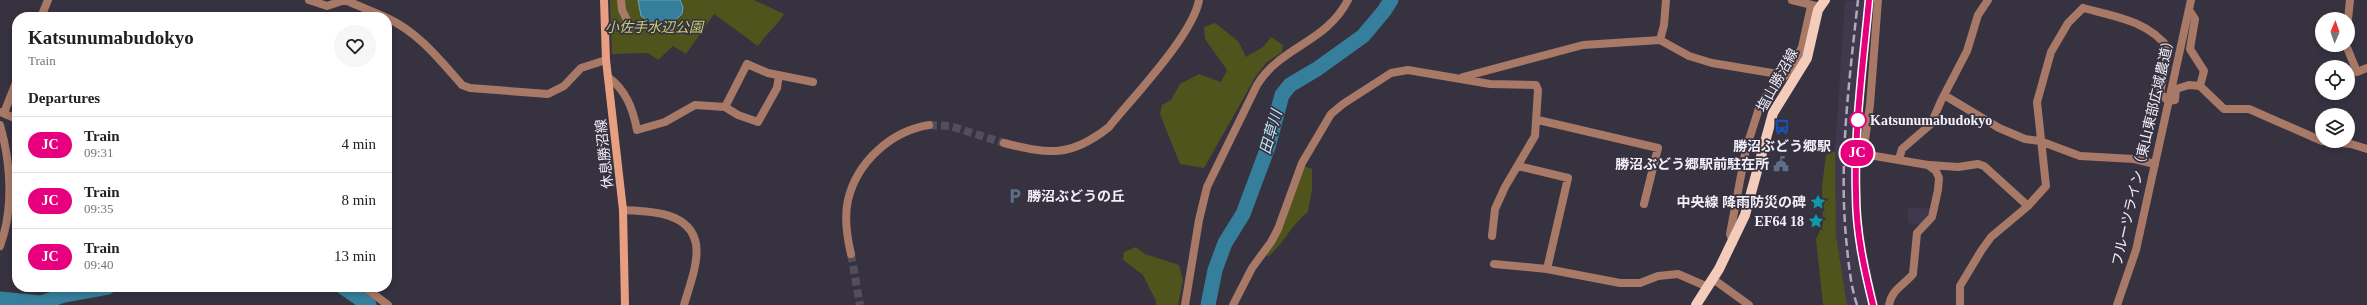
<!DOCTYPE html>
<meta charset="utf-8">
<style>
body{margin:0;font-family:"Times New Roman","Noto Sans JP",serif;background:#f6f6f6;color:#222;height:100vh;display:flex;flex-direction:column;font-size:15px;white-space:nowrap}
*{box-sizing:border-box;margin:0}
p{font-size:13px;color:#767676}
.icon{flex:none;width:22px;height:22px;fill:none;stroke:currentColor;stroke-width:2;stroke-linecap:round;stroke-linejoin:round}
.map{position:relative;flex:1;overflow:hidden}
.details{position:absolute;left:12px;top:12px;width:380px;height:280px;display:flex;flex-direction:column;background:#fff;border-radius:16px;box-shadow:0 2px 6px #0003}
.details>*{flex:none}
.badge{padding:0 8px;border-radius:13px;font-size:14px;line-height:26px}
.needle{width:26px;rotate:2deg}
.tools{position:absolute;left:2315px;top:12px;display:grid;gap:8px}
.tools a{display:grid;place-items:center;width:40px;height:40px;border-radius:50%;background:#fff;box-shadow:0 2px 6px #0003;font-size:20px}
.map>.badge{position:absolute;translate:-50% -50%;box-shadow:0 0 0 2px #fff}
h2{padding:0 16px;font-size:15px;line-height:36px}
.round{display:grid;place-items:center;flex:none;width:42px;height:42px;border-radius:21px;background:#f6f6f6}
.summary{display:flex;align-items:center;justify-content:space-between;height:68px;padding:0 16px}
h1{font-size:19px;font-weight:700;line-height:30px}
ul{padding:0;list-style:none}
li{display:flex;align-items:center;gap:12px;height:56px;padding:0 16px;border-top:1px solid #e0e0e0}
li div{flex:1}
li b{display:block;font-size:15px}
li em{font-style:normal}
li .badge{min-width:44px;font-weight:700;text-align:center}
.map>svg:first-child{display:block}
.built{fill:#40394d}
.green{fill:#4f531c}
.water{fill:#367f9c;stroke:#6ea1b8}
.lines{fill:none;stroke-linecap:round;stroke-linejoin:round}
.river{stroke:#367f9c;stroke-width:15}
.tertiary-tunnel{stroke:#534e5c;stroke-width:8;stroke-dasharray:8 4;stroke-linecap:butt}
.minor{stroke:#a77966;stroke-width:8}
.tertiary{stroke:#a77966;stroke-width:8}
.secondary{stroke:#e89e80;stroke-width:8}
.primary{stroke:#f3ccbc;stroke-width:10}
.rail{stroke:#afabb7;stroke-width:2.5;stroke-dasharray:8 4;stroke-linecap:butt}
.line-casing{stroke:#fff;stroke-width:9}
.line{stroke:#e6007e;stroke-width:6}
.stop-dot{fill:#fff;stroke:#e6007e;stroke-width:2}
.labels{text-anchor:middle;stroke-width:3.5;stroke-linejoin:round;paint-order:stroke}
.park-label{font-size:14px;font-style:italic;fill:#c6cd73;stroke:#373240}
.street-label{font-size:14px;fill:#f2eff9;stroke:#373240}
.stop-label{font-size:14px;font-weight:bold;fill:#f2eff9;stroke:#373240;text-anchor:start}
.poi-label{font-size:14px;font-weight:bold;fill:#f2eff9;stroke:#373240;text-anchor:end}
.water-label{font-size:15px;font-style:italic;fill:#c0e6f7;stroke:#373240}
</style>
<div class="map">
<svg width="2367" height="305" viewBox="0 0 2367 305">
<rect width="100%" height="100%" fill="#373240"/>
<!-- built -->
<path class="built" d="M 1871,0 L 1859,172 L 1860,217 L 1878,305 L 1847,305 L 1836,235 L 1835,151 L 1845,1 Z
M 1908,207 L 1931,209 L 1929,215 L 1920,224 L 1908,223 Z"/>
<!-- green -->
<path class="green" d="M 610,0 L 754,0 L 784,14 C 777,26 766,34 758,46 L 714,14 L 686,54 L 673,46 L 658,60 L 648,53 L 612,54 Z
M 1215,23 L 1238,41 L 1246,57 L 1263,47 L 1271,37 L 1283,45 L 1282,52 L 1267,62 L 1256,76 L 1204,168 L 1180,164 L 1160,114 L 1162,105 L 1171,100 L 1180,84 L 1199,74 L 1221,82 L 1227,70 L 1205,39 L 1204,27 Z
M 1835,151 L 1836,235 L 1847,305 L 1823,305 L 1816,239 L 1823,224 L 1822,186 L 1826,155 Z
M 1304,166 L 1312,169 L 1312,190 L 1308,212 C 1292,224 1284,243 1268,257 L 1266,253 Z
M 1136,247 L 1145,254 L 1179,265 L 1183,280 L 1178,305 L 1156,305 L 1156,301 L 1143,275 L 1123,260 L 1124,252 Z"/>
<!-- water -->
<path class="water" d="M 638,0 L 680,0 L 683,7 L 682,14 L 672,23 L 655,25 L 641,16 Z"/>
<g class="lines">
<!-- river -->
<path class="river" d="M 343,287 L 369,305
M 0,299 L 41,303 L 64,295 L 108,287
M 1208,305 L 1215,270 L 1225,243 L 1243,214 L 1268,147 L 1282,95 L 1290,85 L 1317,69 L 1363,36 L 1384,11 L 1391,0"/>
<!-- tertiary-tunnel -->
<path class="tertiary-tunnel" d="M 929,125 L 950,126 L 1004,143
M 851,254 L 860,305"/>
<!-- minor -->
<path class="minor" d="M 309,0 L 327,6 L 345,0
M 345,0 L 385,17
M 621,0 L 622,10 L 631,28
M 1792,0 L 1816,6
M 1878,0 L 1870,105 L 1863,154 L 1928,165 L 1936,171 L 1939,178 L 1938,190 L 1932,217 L 1917,233 L 1913,274 C 1904,285 1892,289 1889,305
M 2083,8 C 2114,16 2149,21 2169,49 L 2160,93 L 2168,101 L 2175,100 L 2176,89 L 2189,85 L 2200,86
M 2189,10 L 2195,19 L 2190,49 L 2204,71 L 2200,86 L 2224,109 L 2249,109 L 2322,141
M 41,17 L 48,0
M 387,18 C 418,32 440,60 462,85 L 470,88 L 548,94 L 564,86 L 581,68 L 606,60
M 2348,19 L 2350,0
M 1660,40 L 1689,56 L 1712,63 L 1784,75
M 2346,45 L 2357,72 L 2367,68
M 608,77 C 626,90 633,109 637,130 L 665,122 L 695,105 L 725,107 L 747,64 L 768,73 L 813,82
M 1463,77 L 1583,45 L 1660,40 L 1664,25 L 1666,0
M 1944,95 L 1999,128 L 2025,139 L 2040,141 L 2080,156 L 2134,159 L 2155,164
M 725,107 L 738,115 L 758,122 L 777,88 L 779,75
M 4,113 L 17,80
M 1538,120 L 1658,148 L 1644,204
M 2325,141 L 2351,144 L 2367,149
M 1899,159 L 1902,149 L 1931,124 L 1941,101 L 1967,51 L 1978,15 L 1988,0
M 1930,165 L 1958,167 L 1978,164 L 1984,166 L 2028,206
M 1518,166 L 1568,178 L 1547,269
M 1733,242 L 1730,234 L 1746,149 L 1761,102 L 1793,67 L 1802,47 L 1811,6
M 1494,264 L 1547,269 L 1620,283 L 1640,283 L 1658,276 L 1678,274 L 1708,287
M 1713,279 L 1749,305
M 1233,305 L 1252,268 L 1271,242 L 1278,229 L 1302,163 L 1331,114 L 1343,104 L 1391,73 L 1408,70 L 1490,84 L 1536,85 L 1538,90 L 1535,136 L 1505,187 L 1495,209 L 1492,236
M 1960,305 L 1960,286 L 1981,251 L 1991,237 L 2028,206 L 2046,186 L 2037,102 L 2051,52 L 2068,23 L 2083,8"/>
<!-- tertiary -->
<path class="tertiary" d="M 0,112 L 17,119
M 0,125 C 11,163 14,209 0,246
M 1004,143 C 1049,154 1070,158 1109,127 C 1133,97 1193,35 1199,0
M 623,210 C 648,211 690,211 696,244 C 699,263 689,287 684,305
M 851,254 C 847,237 844,217 848,200 C 857,162 891,131 929,125
M 364,287 L 388,305
M 1185,305 L 1199,220 L 1207,187 L 1257,85 C 1281,46 1326,43 1348,0
M 2117,305 L 2136,250 L 2191,0"/>
<!-- secondary -->
<path class="secondary" d="M 604,0 L 606,60 L 623,210 L 625,305"/>
<!-- primary -->
<path class="primary" d="M 1696,305 L 1719,269 L 1745,215 L 1773,113 L 1807,58 L 1818,10 L 1825,0"/>
<!-- rail -->
<path class="rail" d="M 1869,0 C 1863,64 1854,129 1856,194 C 1856,232 1864,268 1873,305
M 1857,305 C 1851,287 1849,267 1847,248 C 1838,165 1849,83 1858,0"/>
</g>
<g class="lines">
<defs>
<path id="line" d="M 1869,0 C 1863,64 1854,129 1856,194 C 1856,232 1864,268 1873,305"/>
</defs>
<!-- line casing -->
<use href="#line" class="line-casing"/>
<!-- line -->
<use href="#line" class="line"/>
</g>
<!-- icons -->
<defs>
<symbol id="bus-bare" viewBox="-9 -9 18 18"><path d="M-5-6H5V4H4V6H2V4H-2V6H-4V4H-5ZM-3.5-4V0h7V-4ZM-3.5 1.2v1.5H-2V1.2ZM2 1.2v1.5H3.5V1.2Z" fill="#1a4fb4" stroke="#373240" stroke-width="2.5" paint-order="stroke"/></symbol>
<symbol id="civic-bare" viewBox="-9 -9 18 18"><path d="M-.6-6.5H3V-4.5H.6V-3L4-1V1h2V6H-6V1h2V-1L-.6-3ZM-1.2 2.5V6h2.4V2.5Z" fill="#5c6f8a" stroke="#373240" stroke-width="2.5" paint-order="stroke"/></symbol>
<symbol id="parking-bare" viewBox="-9 -9 18 18"><path d="M-3.5-5.5H1a3.5 3.5 0 0 1 0 7H-1V5.5H-3.5ZM-1-3.4V-.6H.8a1.4 1.4 0 0 0 0-2.8Z" fill="#5c6f8a" stroke="#373240" stroke-width="2.5" paint-order="stroke"/></symbol>
<symbol id="sight-bare" viewBox="-9 -9 18 18"><path d="M0-6L1.8-2.2L6-1.7L2.9 1.2L3.7 5.4L0 3.3L-3.7 5.4L-2.9 1.2L-6-1.7L-1.8-2.2Z" fill="#0f9aa8" stroke="#373240" stroke-width="2.5" paint-order="stroke"/></symbol>
</defs>
<g fill-rule="evenodd">
<use href="#bus-bare" x="1771" y="116" width="22" height="22"/>
<use href="#civic-bare" x="1770" y="153" width="22" height="22"/>
<use href="#parking-bare" x="1004" y="185" width="22" height="22"/>
<use href="#sight-bare" x="1807" y="191" width="22" height="22"/>
<use href="#sight-bare" x="1805" y="210" width="22" height="22"/>
</g>
<!-- markers -->
<circle class="stop-dot" cx="1858" cy="120" r="8"/>
<g class="labels">
<!-- park labels -->
<g class="park-label">
<text x="654" y="32">小佐手水辺公園</text>
</g>
<!-- street labels -->
<g class="street-label">
<text transform="translate(1777 80) rotate(-61)" y="5">塩山勝沼線</text>
<text transform="translate(2143 150) rotate(-77)" y="5">フルーツライン（東山東部広域農道）</text>
<text transform="translate(604 154) rotate(-96)" y="5">休息勝沼線</text>
</g>
<!-- stop labels -->
<g class="stop-label">
<text x="1870" y="125">Katsunumabudokyo</text>
</g>
<!-- poi labels -->
<g class="poi-label">
<text x="1782" y="151" text-anchor="middle">勝沼ぶどう郷駅</text>
<text x="1769" y="169">勝沼ぶどう郷駅前駐在所</text>
<text x="1027" y="201" text-anchor="start">勝沼ぶどうの丘</text>
<text x="1806" y="207">中央線 降雨防災の碑</text>
<text x="1804" y="226">EF64 18</text>
</g>
<!-- water labels -->
<g class="water-label">
<text transform="translate(1271 132) rotate(-74)" y="5">田草川</text>
</g>
</g>
</svg>
<div class="tools">
<a><svg class="needle" viewBox="-14 -14 28 28"><path d="M0-13l5 13h-10z" fill="#e53935"/><path d="M0 13l5-13h-10z" fill="#767676"/></svg></a>
<a><svg class="icon" aria-label="locate" viewBox="0 0 24 24"><circle cx="12" cy="12" r="6"/><path d="M12 2v4M12 18v4M2 12h4M18 12h4"/></svg></a>
<a><svg class="icon" aria-label="layers" viewBox="0 0 24 24"><path d="M12 4l9 5-9 5-9-5zM3 14l9 5 9-5"/></svg></a>
</div>
<b class="badge" style="left:1857px;top:153px;background:#e6007e;color:#fff">JC</b>
<section class="details">
<div class="summary"><div><h1>Katsunumabudokyo</h1><p>Train</p></div><a class="round"><svg class="icon" aria-label="heart" viewBox="0 0 24 24"><path d="M12 20l-8-8c-3-5 5-10 8-4 3-6 11-1 8 4z"/></svg></a></div>
<h2>Departures</h2>
<ul>
<li><span class="badge" style="background:#e6007e;color:#fff">JC</span><div><b>Train</b><p>09:31</p></div><em>4 min</em></li>
<li><span class="badge" style="background:#e6007e;color:#fff">JC</span><div><b>Train</b><p>09:35</p></div><em>8 min</em></li>
<li><span class="badge" style="background:#e6007e;color:#fff">JC</span><div><b>Train</b><p>09:40</p></div><em>13 min</em></li>
</ul>
</section>
</div>
